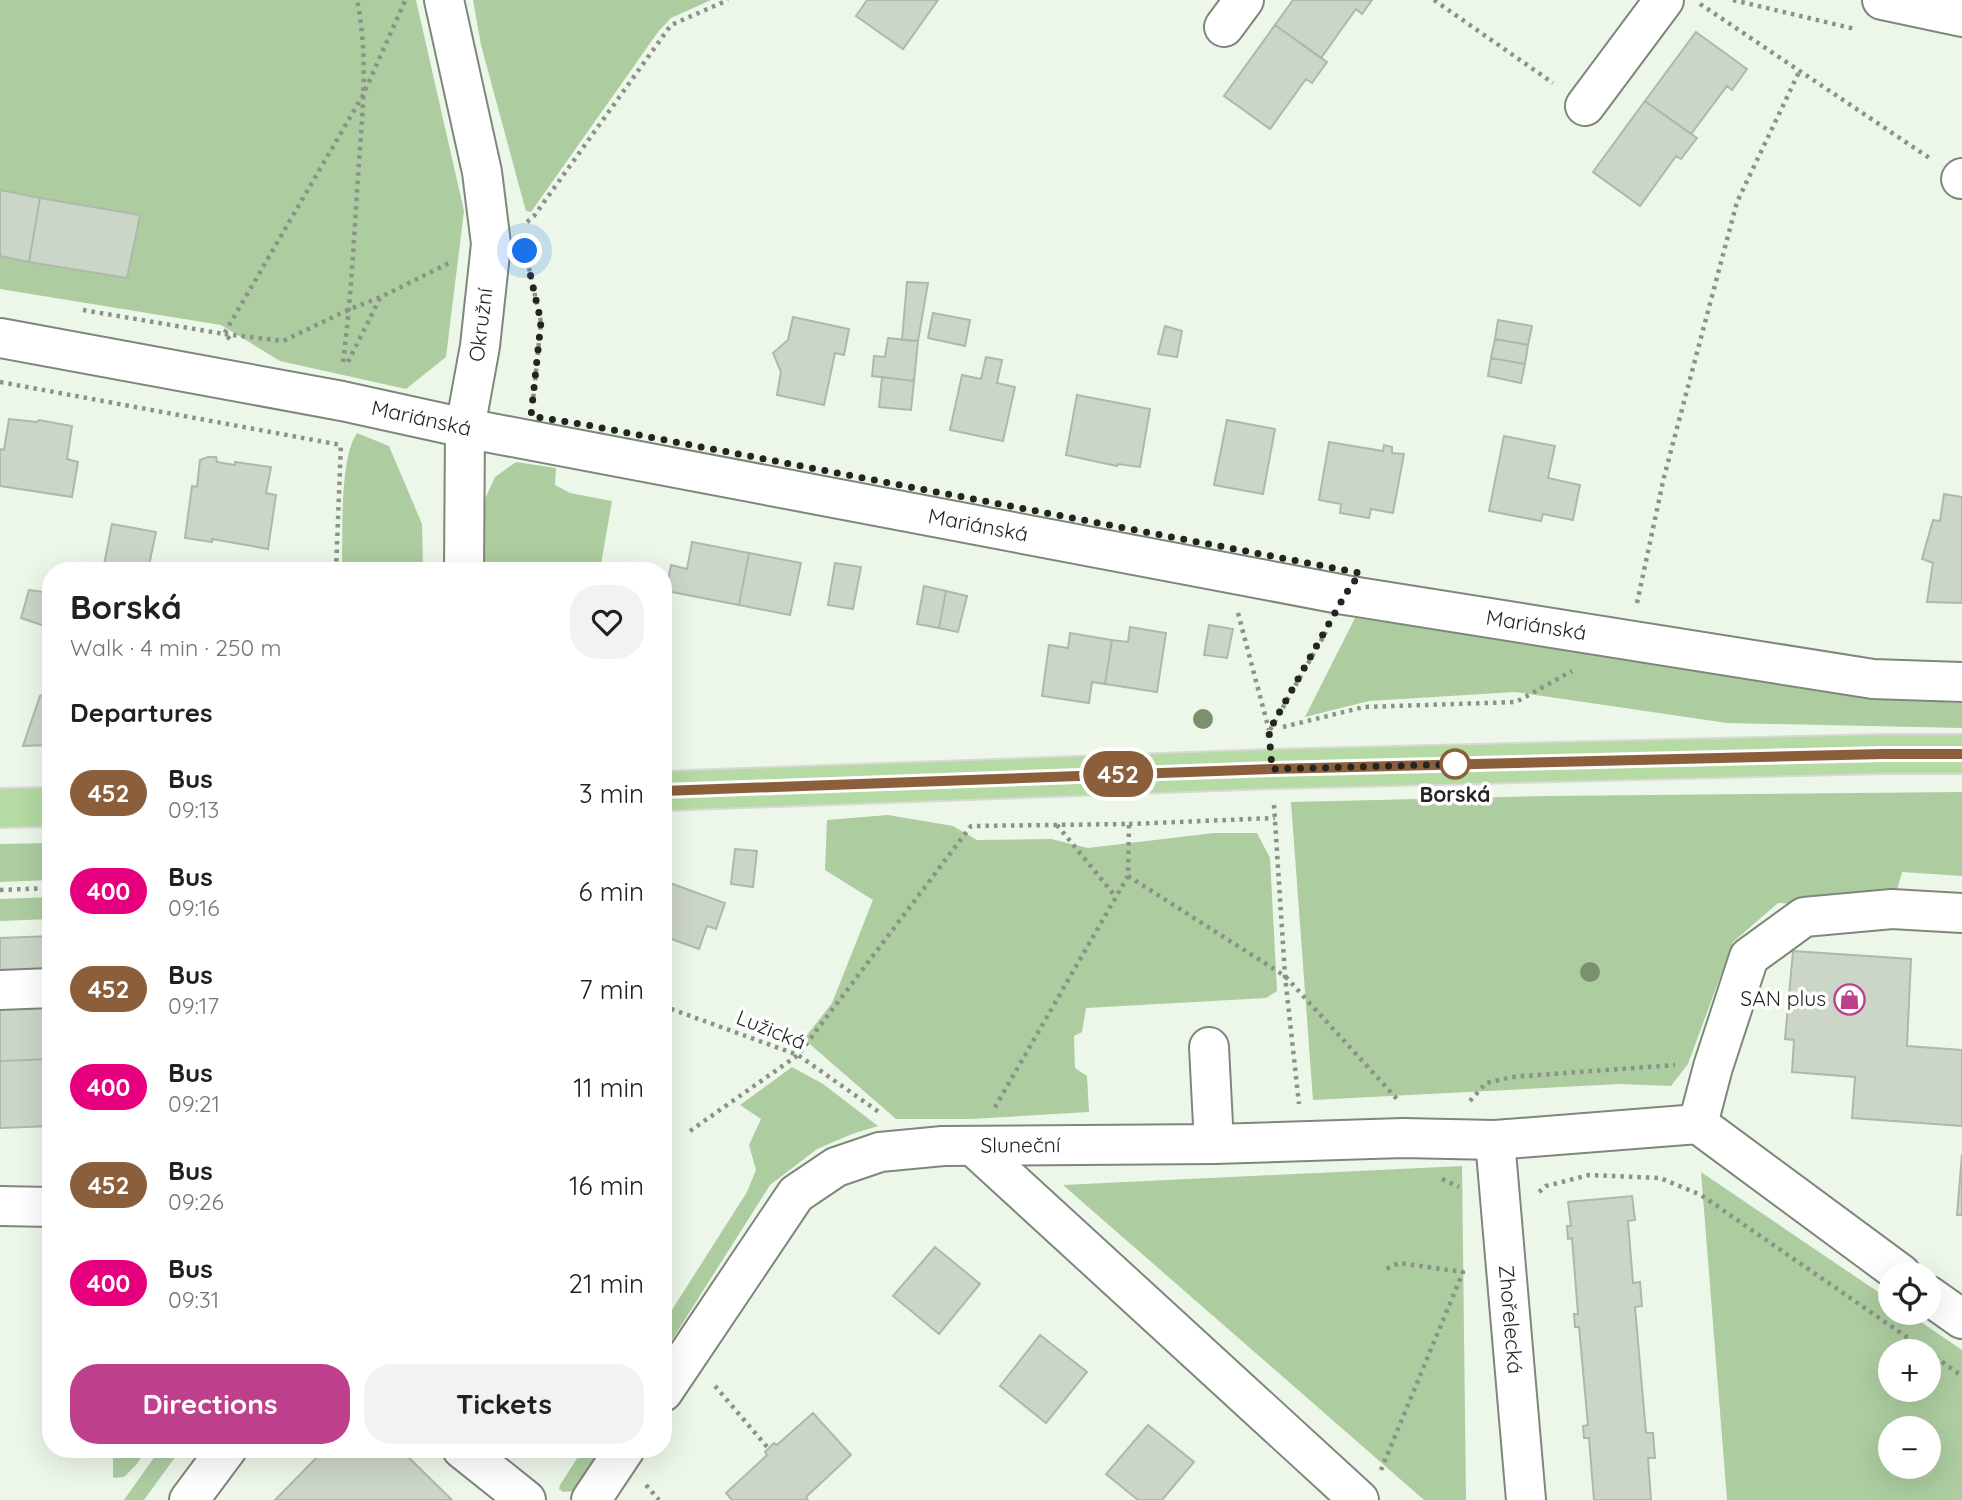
<!DOCTYPE html>
<meta charset="utf-8">
<style>
body{margin:0;font-family:Quicksand,sans-serif;background:#f2f2f2;color:#202124;height:100vh;display:flex;flex-direction:column;font-size:26px;white-space:nowrap}
*{box-sizing:border-box;margin:0}
p{font-size:23px;color:#757577}
.icon{flex:none;width:38px;height:38px;fill:none;stroke:currentColor;stroke-width:2;stroke-linecap:round;stroke-linejoin:round}
.map{position:relative;flex:1;overflow:hidden}
.sheet{position:absolute;left:42px;top:562px;width:630px;height:896px;display:flex;flex-direction:column;background:#fff;border-radius:28px;box-shadow:0 7px 28px #0002}
.sheet>*{flex:none}
.badge{padding:0 14px;border-radius:23px;font-size:24px;line-height:46px}
.fabs{position:absolute;left:1878px;top:1262px;display:grid;gap:14px}
.fabs a{display:grid;place-items:center;width:63px;height:63px;border-radius:50%;background:#fff;box-shadow:0 7px 28px #0002;font-size:35px}
.you{position:absolute;width:35px;height:35px;margin:-18px;border:5px solid #fff;border-radius:50%;background:#1a73e8;box-shadow:0 0 0 10px #1a73e833}
.map>.badge{position:absolute;translate:-50% -50%;box-shadow:0 0 0 4px #fff}
h2{padding:0 28px;font-size:26px;line-height:63px}
.round{display:grid;place-items:center;flex:none;width:74px;height:74px;border-radius:28px;background:#f2f2f2}
.head{display:flex;align-items:center;justify-content:space-between;height:119px;padding:0 28px}
h1{font-size:33px;font-weight:700;line-height:52px}
.primary-button{display:flex;gap:14px;margin-top:auto;padding:14px 28px}
.primary-button a{flex:1;height:80px;border-radius:28px;background:#be408d;color:#fff;font-size:28px;font-weight:700;line-height:80px;text-align:center}
.primary-button a+a{background:#f2f2f2;color:#202124}
ul{padding:0;list-style:none}
li{display:flex;align-items:center;gap:21px;height:98px;padding:0 28px}
li div{flex:1}
li b{display:block;font-size:26px}
li em{font-style:normal}
li .badge{min-width:77px;font-weight:700;text-align:center}
.map>svg:first-child{display:block}
.green{fill:#adcca0;fill-rule:evenodd}
.building{fill:#ccd6c8;stroke:#aeb8ab;stroke-width:2}
.lines{fill:none;stroke-linecap:round;stroke-linejoin:round}
.minor-casing{stroke:#7e877b;stroke-width:42}
.major-casing{stroke:#d7d8d7;stroke-width:42}
.path{stroke:#8b9288;stroke-width:4.5;stroke-dasharray:3.5 5;stroke-linecap:butt}
.minor{stroke:#fff;stroke-width:38}
.major{stroke:#b5daa3;stroke-width:38}
.tree{fill:#7b906f}
.line-casing{stroke:#fff;stroke-width:16}
.line{stroke:#8b5e3c;stroke-width:10}
.walk{stroke:#222520;stroke-width:7;stroke-dasharray:0 12.6}
.stop-dot{fill:#fff;stroke:#8b5e3c;stroke-width:3.5}
.labels{text-anchor:middle;stroke-width:7;stroke-linejoin:round;paint-order:stroke}
.street-label{font-size:21px;fill:#222520;stroke:#fff}
.stop-label{font-size:21px;font-weight:bold;fill:#222520;stroke:#fff}
.poi-label{font-size:21px;fill:#222520;stroke:#fff;text-anchor:end}
</style>
<div class="map">
<svg width="1962" height="1500" viewBox="0 0 1962 1500">
<rect width="100%" height="100%" fill="#edf7e9"/>
<!-- green -->
<path class="green" d="M 0,0 L 416,0 L 464,211 L 446,357 L 406,389 L 280,361 L 221,325 L 0,289 Z
M 473,0 L 711,0 L 671,18 L 658,32 L 531,212 L 526,211 L 521,193 L 481,45 Z
M 357,433 L 389,446 L 422,524 L 423,570 L 342,570 C 343,537 339,459 357,433 Z
M 516,462 L 556,468 L 555,485 L 570,493 L 612,501 L 600,570 L 485,570 L 485,499 L 495,477 Z
M 1355,618 L 1890,698 L 1962,703 L 1962,728 L 1727,723 L 1515,692 L 1369,701 L 1305,717 Z
M 1962,792 L 1962,876 L 1902,872 L 1892,909 L 1778,903 L 1733,942 L 1688,1064 L 1671,1086 L 1620,1084 L 1313,1100 L 1291,802 L 1547,796 Z
M 888,815 L 953,826 L 977,840 L 1051,839 L 1088,848 L 1214,833 L 1257,833 L 1270,858 L 1277,991 L 1266,998 L 1086,1008 L 1082,1032 L 1074,1036 L 1075,1068 L 1087,1076 L 1089,1112 L 972,1119 L 896,1119 L 804,1039 L 832,1003 L 873,900 L 825,870 L 827,820 Z
M 51,843 L 51,880 L 0,882 L 0,844 Z
M 51,897 L 51,919 L 0,921 L 0,899 Z
M 792,1067 L 823,1084 L 878,1126 L 852,1134 L 817,1149 L 770,1185 L 663,1354 L 663,1324 L 747,1192 L 756,1170 L 749,1145 L 761,1119 L 740,1105 Z
M 1462,1166 L 1466,1500 L 1424,1500 L 1063,1185 Z
M 1701,1172 L 1890,1300 L 1890,1312 L 1908,1313 L 1962,1350 L 1962,1500 L 1727,1500 ZM 1890,1351 L 1928,1351 L 1928,1390 L 1890,1390 ZM 1890,1428 L 1928,1428 L 1928,1466 L 1890,1466 Z
M 113,1449 L 147,1449 L 136,1465 L 124,1477 L 113,1478 Z
M 160,1449 L 181,1449 L 144,1500 L 124,1500 Z
M 583,1449 L 603,1449 L 575,1491 L 563,1492 L 559,1489 L 560,1485 Z"/>
<!-- building -->
<path class="building" d="M 867,0 L 938,0 L 903,49 L 856,16 Z
M 1293,0 L 1372,0 L 1362,14 L 1356,9 L 1321,58 L 1275,25 Z
M 1275,25 L 1327,62 L 1312,83 L 1306,79 L 1270,129 L 1224,96 Z
M 1696,32 L 1747,69 L 1732,90 L 1727,86 L 1691,134 L 1645,101 Z
M 1645,101 L 1697,138 L 1681,159 L 1676,156 L 1640,206 L 1593,172 Z
M 0,190 L 40,198 L 29,262 L 0,256 Z
M 40,198 L 140,215 L 127,278 L 29,262 Z
M 907,282 L 928,283 L 918,341 L 902,340 Z
M 933,313 L 970,320 L 965,346 L 928,338 Z
M 793,317 L 849,329 L 844,355 L 835,353 L 824,405 L 777,395 L 781,372 L 773,353 L 788,340 Z
M 1498,320 L 1532,326 L 1528,345 L 1495,339 Z
M 1165,326 L 1182,331 L 1177,357 L 1158,354 Z
M 888,338 L 918,341 L 914,381 L 872,376 L 874,356 L 885,357 Z
M 1495,339 L 1528,345 L 1525,364 L 1491,358 Z
M 986,357 L 1002,360 L 997,383 L 1015,387 L 1003,441 L 950,430 L 962,375 L 981,379 Z
M 1491,358 L 1525,364 L 1521,383 L 1488,376 Z
M 882,377 L 914,381 L 911,410 L 879,407 Z
M 1077,395 L 1150,409 L 1140,467 L 1118,464 L 1117,466 L 1066,455 Z
M 9,419 L 37,422 L 39,420 L 72,426 L 67,459 L 78,462 L 72,497 L 0,486 L 0,449 L 4,450 Z
M 1227,420 L 1275,429 L 1263,494 L 1214,485 Z
M 1504,436 L 1555,446 L 1548,478 L 1580,485 L 1573,520 L 1543,514 L 1541,521 L 1489,511 Z
M 1329,442 L 1383,451 L 1384,445 L 1392,447 L 1392,453 L 1404,454 L 1393,513 L 1371,509 L 1369,518 L 1340,513 L 1341,504 L 1319,500 Z
M 208,457 L 216,457 L 217,462 L 235,465 L 235,462 L 271,467 L 266,493 L 276,495 L 268,549 L 212,539 L 212,542 L 185,538 L 192,486 L 197,487 L 200,460 Z
M 1944,494 L 1962,497 L 1962,603 L 1927,602 L 1933,563 L 1922,559 L 1933,520 L 1940,521 Z
M 112,524 L 156,532 L 148,570 L 96,570 L 103,570 Z
M 692,542 L 749,553 L 739,605 L 666,591 L 671,565 L 687,569 Z
M 749,553 L 801,563 L 790,615 L 739,605 Z
M 835,563 L 861,567 L 853,609 L 828,605 Z
M 601,564 L 635,570 L 600,570 Z
M 924,586 L 946,591 L 939,628 L 917,624 Z
M 29,590 L 51,593 L 51,628 L 21,618 Z
M 946,591 L 967,596 L 958,632 L 939,628 Z
M 1209,625 L 1233,629 L 1227,658 L 1204,655 Z
M 1130,627 L 1166,633 L 1157,692 L 1105,684 L 1112,640 L 1128,642 Z
M 1070,633 L 1112,640 L 1105,684 L 1092,682 L 1089,703 L 1042,696 L 1049,645 L 1068,648 Z
M 51,691 L 51,745 L 23,746 L 40,696 Z
M 735,849 L 757,851 L 753,887 L 731,884 Z
M 663,881 L 670,883 L 663,902 Z
M 670,883 L 725,903 L 716,929 L 707,926 L 699,949 L 663,936 L 663,902 Z
M 51,936 L 51,1059 L 0,1061 L 0,938 Z
M 1793,951 L 1911,959 L 1907,1046 L 1962,1050 L 1962,1126 L 1852,1118 L 1855,1077 L 1792,1072 L 1794,1040 L 1785,1039 Z
M 51,1059 L 51,1126 L 0,1128 L 0,1061 Z
M 1962,1154 L 1962,1215 L 1957,1215 Z
M 1632,1196 L 1635,1220 L 1628,1221 L 1633,1283 L 1640,1282 L 1642,1306 L 1635,1307 L 1646,1433 L 1653,1433 L 1655,1458 L 1648,1458 L 1651,1500 L 1594,1500 L 1589,1438 L 1584,1438 L 1583,1426 L 1588,1425 L 1579,1327 L 1575,1327 L 1574,1314 L 1578,1314 L 1572,1238 L 1568,1239 L 1567,1226 L 1571,1226 L 1568,1202 Z
M 935,1247 L 980,1284 L 939,1334 L 893,1296 Z
M 1040,1335 L 1087,1372 L 1046,1423 L 1000,1386 Z
M 813,1413 L 851,1455 L 806,1497 L 808,1500 L 732,1500 L 726,1493 L 767,1455 L 765,1452 L 774,1443 L 777,1445 Z
M 1148,1425 L 1194,1462 L 1162,1500 L 1138,1500 L 1106,1474 Z
M 325,1449 L 400,1449 L 452,1500 L 275,1500 Z"/>
<g class="lines">
<defs>
<g id="minor">
<path d="M 444,0 L 482,172 L 491,244 L 480,346 L 465,428 L 464,570"/>
<path d="M 1882,0 L 1962,17"/>
<path d="M 1224,27 L 1244,0"/>
<path d="M 1585,106 L 1664,0"/>
<path d="M 1961,179 L 1962,178"/>
<path id="s1" d="M 0,338 L 342,401 L 465,428 L 1345,595 L 1873,679 L 1962,682"/>
<path d="M 0,990 L 51,988"/>
<path d="M 1209,1047 L 1214,1144"/>
<path d="M 1698,1124 L 1713,1067 L 1749,957 L 1804,917 L 1892,909 L 1962,913"/>
<path id="s2" d="M 1495,1140 L 1526,1500"/>
<path d="M 973,1146 L 1359,1500"/>
<path d="M 0,1206 L 51,1207"/>
<path d="M 1928,1295 L 1962,1319"/>
<path id="s3" d="M 663,1392 L 796,1194 L 836,1167 L 880,1152 L 943,1146 L 1214,1144 L 1403,1138 L 1495,1140 L 1698,1124 L 1901,1274"/>
<path d="M 462,1449 L 526,1500"/>
<path d="M 189,1500 L 227,1449"/>
<path d="M 591,1500 L 625,1449"/>
</g>
<path id="major" d="M 663,791 L 1272,769 L 1883,754 L 1962,754
M 0,808 L 51,807"/>
</defs>
<!-- minor casing -->
<use href="#minor" class="minor-casing"/>
<!-- major casing -->
<use href="#major" class="major-casing"/>
<!-- path -->
<path class="path" d="M 1434,0 L 1553,83
M 1733,0 L 1855,29
M 1700,4 L 1931,159
M 527,222 L 534,216 L 671,25 L 728,0
M 529,268 L 541,322 L 533,401
M 83,310 L 224,334 L 363,95 L 405,1
M 230,339 L 224,334 L 283,341 L 350,309 L 381,297 L 449,263
M 343,362 C 351,300 354,238 358,176 C 362,118 369,57 357,0
M 348,362 L 380,298
M 0,382 L 341,445
M 336,570 L 341,443
M 1637,603 L 1664,477 L 1737,202 L 1800,70
M 1238,613 L 1269,730
M 1283,727 L 1364,707 L 1516,702 L 1572,671
M 1270,730 L 1326,632
M 1274,805 L 1285,976 L 1299,1104
M 1129,824 L 1275,818
M 1057,825 L 1116,897
M 1128,876 L 1285,976 L 1397,1099
M 0,890 L 51,888
M 663,1006 L 798,1055 L 879,1112
M 1470,1101 L 1486,1083 L 1512,1077 L 1675,1065
M 690,1131 L 798,1055 L 971,826 L 1129,824 L 1128,876 L 994,1109
M 1442,1179 L 1459,1187
M 1539,1192 L 1546,1186 L 1589,1175 L 1660,1178 L 1701,1195 L 1927,1351
M 1928,1352 L 1962,1376
M 715,1386 L 768,1448
M 1381,1470 L 1463,1272 L 1399,1263 L 1384,1270
M 646,1485 L 659,1500"/>
<!-- minor -->
<use href="#minor" class="minor"/>
<!-- major -->
<use href="#major" class="major"/>
</g>
<!-- trees -->
<g class="tree">
<circle cx="1203" cy="719" r="10"/>
<circle cx="1590" cy="972" r="10"/>
</g>
<g class="lines">
<defs>
<path id="line" d="M 663,791 L 1272,769 L 1883,754 L 1962,754"/>
</defs>
<!-- line casing -->
<use href="#line" class="line-casing"/>
<!-- line -->
<use href="#line" class="line"/>
<!-- walk -->
<path class="walk" d="M 525,251 L 541,322 L 531,416 L 592,426 L 1360,573 L 1345,595 L 1269,731 L 1272,769 L 1467,764 L 1455,764"/>
</g>
<!-- icons -->
<defs>
<symbol id="shop-ring" viewBox="-11 -11 22 22"><circle r="9.5" fill="#fff" stroke="#be408d" stroke-width="1.5"/><path d="M-5-2.5h2.3a2.7 3.5 0 0 1 5.4 0H5L5.5 6h-11ZM-1.5-2.5h3a1.5 2.3 0 0 0-3 0Z" fill="#be408d"/></symbol>
</defs>
<g fill-rule="evenodd">
<use href="#shop-ring" x="1832" y="982" width="35" height="35"/>
</g>
<!-- markers -->
<circle class="stop-dot" cx="1455" cy="764" r="14"/>
<g class="labels">
<!-- street labels -->
<g class="street-label">
<text transform="translate(481 325) rotate(-83)" y="7">Okružní</text>
<text dy="7" stroke="none"><textPath href="#s1" startOffset="429">Mariánská</textPath></text>
<text dy="7" stroke="none"><textPath href="#s1" startOffset="996">Mariánská</textPath></text>
<text dy="7" stroke="none"><textPath href="#s1" startOffset="1563">Mariánská</textPath></text>
<text transform="translate(771 1030) rotate(22)" y="7">Lužická</text>
<text dy="7" stroke="none"><textPath href="#s3" startOffset="474">Sluneční</textPath></text>
<text dy="7" stroke="none"><textPath href="#s2" startOffset="180">Zhořelecká</textPath></text>
</g>
<!-- stop labels -->
<g class="stop-label">
<text x="1455" y="802">Borská</text>
</g>
<!-- poi labels -->
<g class="poi-label">
<text x="1826" y="1006">SAN plus</text>
</g>
</g>
</svg>
<div class="fabs">
<a><svg class="icon" aria-label="locate" viewBox="0 0 24 24"><circle cx="12" cy="12" r="6"/><path d="M12 2v4M12 18v4M2 12h4M18 12h4"/></svg></a>
<a>+</a>
<a>−</a>
</div>
<div class="you" style="left:525px;top:251px"></div>
<b class="badge" style="left:1118px;top:774px;background:#8b5e3c;color:#fff">452</b>
<section class="sheet">
<div class="head"><div><h1>Borská</h1><p>Walk · 4 min · 250 m</p></div><a class="round"><svg class="icon" aria-label="heart" viewBox="0 0 24 24"><path d="M12 20l-8-8c-3-5 5-10 8-4 3-6 11-1 8 4z"/></svg></a></div>
<h2>Departures</h2>
<ul>
<li><span class="badge" style="background:#8b5e3c;color:#fff">452</span><div><b>Bus</b><p>09:13</p></div><em>3 min</em></li>
<li><span class="badge" style="background:#e6007e;color:#fff">400</span><div><b>Bus</b><p>09:16</p></div><em>6 min</em></li>
<li><span class="badge" style="background:#8b5e3c;color:#fff">452</span><div><b>Bus</b><p>09:17</p></div><em>7 min</em></li>
<li><span class="badge" style="background:#e6007e;color:#fff">400</span><div><b>Bus</b><p>09:21</p></div><em>11 min</em></li>
<li><span class="badge" style="background:#8b5e3c;color:#fff">452</span><div><b>Bus</b><p>09:26</p></div><em>16 min</em></li>
<li><span class="badge" style="background:#e6007e;color:#fff">400</span><div><b>Bus</b><p>09:31</p></div><em>21 min</em></li>
</ul>
<div class="primary-button"><a>Directions</a><a>Tickets</a></div>
</section>
</div>
